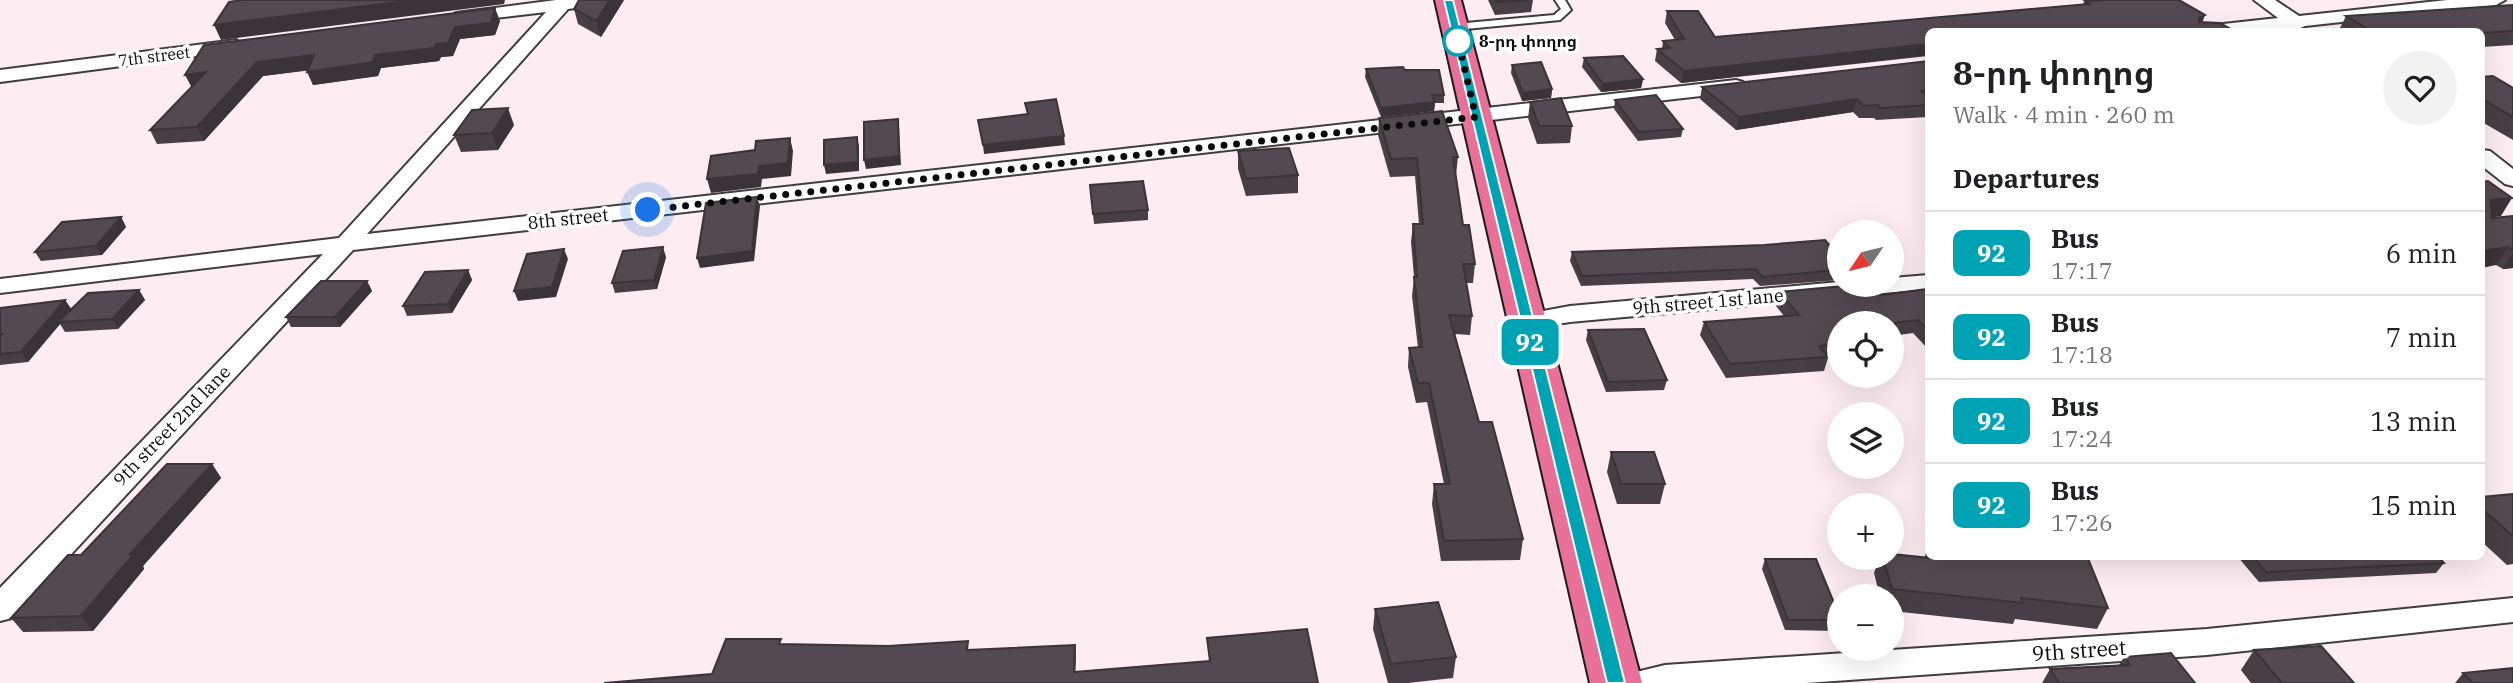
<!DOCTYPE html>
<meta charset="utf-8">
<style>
body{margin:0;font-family:"IBM Plex Serif","Noto Sans Armenian",serif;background:#f2f2f2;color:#202124;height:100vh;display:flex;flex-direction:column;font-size:26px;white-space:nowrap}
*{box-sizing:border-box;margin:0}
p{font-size:23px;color:#757577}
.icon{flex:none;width:38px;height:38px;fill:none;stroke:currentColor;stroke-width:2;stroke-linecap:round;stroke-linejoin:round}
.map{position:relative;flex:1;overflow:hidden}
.drawer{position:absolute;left:1925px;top:28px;width:560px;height:532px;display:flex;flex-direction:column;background:#fff;border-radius:10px;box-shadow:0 7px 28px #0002}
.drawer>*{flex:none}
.badge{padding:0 14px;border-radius:10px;font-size:24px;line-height:46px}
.needle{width:46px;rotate:235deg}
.buttons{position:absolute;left:1827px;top:220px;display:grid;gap:14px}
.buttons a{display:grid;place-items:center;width:77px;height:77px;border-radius:50%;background:#fff;box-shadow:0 7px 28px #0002;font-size:35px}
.you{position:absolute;width:35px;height:35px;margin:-18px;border:5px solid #fff;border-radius:50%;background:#1a73e8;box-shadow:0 0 0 10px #1a73e833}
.map>.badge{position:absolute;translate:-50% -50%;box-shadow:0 0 0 4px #fff}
h2{padding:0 28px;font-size:26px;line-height:63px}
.round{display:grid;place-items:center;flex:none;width:74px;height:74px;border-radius:37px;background:#f2f2f2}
.headline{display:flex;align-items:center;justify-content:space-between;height:119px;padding:0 28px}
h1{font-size:33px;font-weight:700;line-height:52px}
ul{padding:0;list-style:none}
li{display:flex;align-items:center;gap:21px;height:84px;padding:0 28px;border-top:2px solid #e0e0e0}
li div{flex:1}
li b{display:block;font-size:26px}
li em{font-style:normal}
li .badge{min-width:77px;font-weight:700;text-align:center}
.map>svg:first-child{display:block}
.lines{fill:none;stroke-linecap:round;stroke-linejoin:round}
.lane-casing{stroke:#3e3e3e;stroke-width:4}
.street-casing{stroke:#3e3e3e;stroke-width:4}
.primary-casing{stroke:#1c1c1c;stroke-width:4}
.lane{fill:#fff;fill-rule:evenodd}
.street{fill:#fff;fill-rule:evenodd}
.primary{fill:#e87099;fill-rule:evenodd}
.wall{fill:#473f45}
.shaded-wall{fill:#3a3338}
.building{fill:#534950;stroke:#3a3338;stroke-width:2}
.line{fill:#00a3b4;stroke:#fff;stroke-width:2}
.walk{stroke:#0b0b0b;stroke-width:7;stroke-dasharray:0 12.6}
.stop-dot{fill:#fff;stroke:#00a3b4;stroke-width:3.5}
.labels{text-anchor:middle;stroke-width:7;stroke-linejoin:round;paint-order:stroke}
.far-stop-label{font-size:16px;font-weight:bold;fill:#0b0b0b;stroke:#fff;text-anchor:start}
.far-street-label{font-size:16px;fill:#0b0b0b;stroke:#fff}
.street-label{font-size:18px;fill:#0b0b0b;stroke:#fff}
.near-street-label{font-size:21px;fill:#0b0b0b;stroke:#fff}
</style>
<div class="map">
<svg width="2513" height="683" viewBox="0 0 2513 683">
<rect width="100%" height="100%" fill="#fdecf1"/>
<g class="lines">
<defs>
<path id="lane" d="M 1555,0 L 1565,0 L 1571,10 L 1560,20 L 1455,30 L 1450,27 L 1455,24 L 1554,15 L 1561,9 Z"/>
<path id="street" d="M 556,0 L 608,0 L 599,5 L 568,9 L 367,234 L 1736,80 L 1743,82 L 1746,86 L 1743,90 L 1736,92 L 353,250 L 12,618 L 0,621 L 0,588 L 323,254 L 0,293 L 0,279 L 339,238 L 546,12 L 462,22 L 453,17 L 456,13 Z
M 2254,0 L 2275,0 L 2299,16 L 2447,0 L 2505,0 L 2496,5 L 2305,26 L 2298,29 L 2196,32 L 2205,26 L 2278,18 Z
M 236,40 L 245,46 L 243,50 L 0,82 L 0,70 Z
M 2482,150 L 2490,151 L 2513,169 L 2513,186 L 2505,184 L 2482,166 Z
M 1928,275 L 1928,289 L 1570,322 L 1525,329 L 1516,326 L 1512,321 L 1516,316 L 1570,306 L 1839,282 L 1839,285 L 1892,285 L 1892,278 Z
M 2513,598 L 2513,622 L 2207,655 L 1806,683 L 1627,683 L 1632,673 L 1665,665 L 2207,629 Z"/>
<path id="primary" d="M 1435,0 L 1461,0 L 1642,683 L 1590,683 Z"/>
</defs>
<!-- lane casing -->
<use href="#lane" class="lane-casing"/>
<!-- street casing -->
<use href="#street" class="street-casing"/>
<!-- primary casing -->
<use href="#primary" class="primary-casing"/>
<!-- lane -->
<use href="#lane" class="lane"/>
<!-- street -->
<use href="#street" class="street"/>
<!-- primary -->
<use href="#primary" class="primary"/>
</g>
<!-- wall -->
<path class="wall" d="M 624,0 L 601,37 L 578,24 L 574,9 Z
M 1488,0 L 1533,0 L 1531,12 L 1495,15 Z
M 2179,0 L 1928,32 L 1928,56 L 1681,83 L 1655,61 L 1657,49 L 1662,49 L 1663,41 L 1675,40 L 1665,23 L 1667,11 L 1715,37 L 2083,4 L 2085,1 Z
M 2513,5 L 2513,45 L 2482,47 L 2482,32 L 2341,32 L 2339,30 L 2346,16 Z
M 500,21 L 495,35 L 460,39 L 453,56 L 441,57 L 439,61 L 381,68 L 378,76 L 313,85 L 308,70 L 263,76 L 204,141 L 157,144 L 150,130 L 192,87 Z
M 1584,58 L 1643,79 L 1641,88 L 1601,92 L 1582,67 Z
M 1928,61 L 1928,117 L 1876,120 L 1874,118 L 1859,118 L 1853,112 L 1736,130 L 1700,99 L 1702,87 Z
M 1512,65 L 1552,89 L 1551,98 L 1522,101 L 1511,73 Z
M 1366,69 L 1405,70 L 1444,95 L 1444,103 L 1435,103 L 1434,111 L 1381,117 L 1365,77 Z
M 2482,77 L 2513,88 L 2513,140 L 2482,122 Z
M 1615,100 L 1683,129 L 1681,137 L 1638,141 L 1614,109 Z
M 1530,102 L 1572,126 L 1570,143 L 1537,144 L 1528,118 Z
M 1379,118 L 1458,157 L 1456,175 L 1463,225 L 1475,264 L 1473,283 L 1466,283 L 1472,316 L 1470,335 L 1455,334 L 1479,422 L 1523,539 L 1520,560 L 1441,561 L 1432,504 L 1434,484 L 1444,484 L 1427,402 L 1416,403 L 1408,367 L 1409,348 L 1418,348 L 1412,296 L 1414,277 L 1411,242 L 1413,224 L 1419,224 L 1415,176 L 1390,177 L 1378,135 Z
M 514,125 L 498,150 L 461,152 L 454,135 Z
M 1238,151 L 1298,175 L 1298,193 L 1246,196 L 1238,169 Z
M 2482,182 L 2501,216 L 2492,217 L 2492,218 L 2513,216 L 2513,268 L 2503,269 L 2496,265 Z
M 1090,185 L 1148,210 L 1148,220 L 1094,224 Z
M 121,217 L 126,227 L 102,255 L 41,261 L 35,252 Z
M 1572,252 L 1839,256 L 1839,280 L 1760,286 L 1753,279 L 1581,286 L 1570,261 Z
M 666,257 L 657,289 L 615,293 L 612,283 Z
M 468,270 L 472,280 L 452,313 L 407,316 L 403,306 Z
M 367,281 L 372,291 L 340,327 L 291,327 L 286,317 Z
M 1928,289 L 1928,349 L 1913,333 L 1892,336 L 1892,324 L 1839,324 L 1839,357 L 1828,358 L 1824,371 L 1726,378 L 1700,335 L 1704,322 L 1784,316 L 1776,306 L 1779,292 L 1881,295 Z
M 139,290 L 145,300 L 118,329 L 65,332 L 60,324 L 28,362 L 0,365 L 0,308 L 65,300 L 71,309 Z
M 1588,330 L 1667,380 L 1664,390 L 1606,392 L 1586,340 Z
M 1611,452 L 1665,484 L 1660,504 L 1617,504 L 1607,472 Z
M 212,464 L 221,478 L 143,566 L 144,569 L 93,631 L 23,632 L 11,618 L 81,555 Z
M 2513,494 L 2513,564 L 2507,565 L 2482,542 L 2482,497 Z
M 1928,546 L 1928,556 L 2087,556 L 2108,608 L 2097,629 L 2015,619 L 2013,624 L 1892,611 L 1892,597 L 1880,597 L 1874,573 L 1879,558 L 1925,557 L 1925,556 Z
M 2237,556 L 2438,556 L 2444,563 L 2436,573 L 2259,582 Z
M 1765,559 L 1839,615 L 1839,626 L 1837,631 L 1785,630 L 1762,569 Z
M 1375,609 L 1456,657 L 1453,678 L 1408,683 L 1388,683 L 1373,629 Z
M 2254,650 L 2354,683 L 2251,683 L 2241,670 Z
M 2124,657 L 2195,683 L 2042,683 L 2050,669 L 2119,665 Z
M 2463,673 L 2513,683 L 2455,683 Z"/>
<!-- shaded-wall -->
<path class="shaded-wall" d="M 415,0 L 505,0 L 504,4 L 221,40 L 214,25 Z
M 610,0 L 624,0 L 601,37 L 596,21 Z
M 495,8 L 500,21 L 495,35 L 460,39 L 453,56 L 441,57 L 439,61 L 381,68 L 378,76 L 313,85 L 307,72 L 375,55 L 455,27 Z
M 2205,15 L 2201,26 L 2195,30 L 2199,18 Z
M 1928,44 L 1928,55 L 1681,83 L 1684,71 Z
M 314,55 L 320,69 L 263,76 L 204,141 L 197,127 L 257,62 Z
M 206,72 L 192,88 L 185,75 Z
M 1643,79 L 1641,88 L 1601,92 L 1603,84 Z
M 1552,89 L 1551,98 L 1522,101 L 1523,93 Z
M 1857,99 L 1853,112 L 1736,130 L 1739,117 Z
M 1435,102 L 1434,111 L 1381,117 L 1381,108 Z
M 508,108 L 514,125 L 498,150 L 492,133 Z
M 898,119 L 899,127 L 901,165 L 866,169 L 864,160 Z
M 1064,136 L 1065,145 L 984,154 L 983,145 Z
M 857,137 L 859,146 L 859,171 L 826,174 L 824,165 Z
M 790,138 L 793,151 L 791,176 L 762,179 L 761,187 L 711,193 L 707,179 L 759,166 Z
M 757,197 L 760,206 L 754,261 L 700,268 L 697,258 Z
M 2512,198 L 2501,216 L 2482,218 L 2491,200 Z
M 121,217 L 126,227 L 102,255 L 96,246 Z
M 663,247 L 666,257 L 657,289 L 654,280 Z
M 2508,247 L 2496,265 L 2482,268 L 2482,251 Z
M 564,249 L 568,259 L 556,297 L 518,301 L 514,291 Z
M 2513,253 L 2513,268 L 2503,269 Z
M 468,270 L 472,280 L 452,313 L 448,304 Z
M 367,281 L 372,291 L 340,327 L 335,317 Z
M 139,290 L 145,300 L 118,329 L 112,319 Z
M 65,300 L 72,310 L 58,322 L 60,324 L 28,362 L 21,352 Z
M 212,464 L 221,478 L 143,566 L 144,569 L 93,631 L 81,616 L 130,554 Z
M 1075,645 L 1076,656 L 1075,682 L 1074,672 Z"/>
<!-- building -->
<path class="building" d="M 241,0 L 415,0 L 214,25 L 229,2 Z
M 579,0 L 610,0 L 596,21 L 574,9 Z
M 1495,0 L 1528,0 L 1496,2 Z
M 2104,0 L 2179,0 L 2205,15 L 2199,18 L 2199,22 L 2220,23 L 2236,32 L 1928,32 L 1928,44 L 1684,71 L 1657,49 L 1670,48 L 1663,41 L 1684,39 L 1667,11 L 1698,11 L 1715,37 L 2089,4 L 2085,1 Z
M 2513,5 L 2513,31 L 2482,33 L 2482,32 L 2373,32 L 2346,16 Z
M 495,8 L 491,23 L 455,27 L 448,43 L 436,44 L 434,48 L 375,55 L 373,62 L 307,72 L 314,55 L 257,62 L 197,127 L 150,130 L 206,72 L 185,75 L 204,45 Z
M 1623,56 L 1643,79 L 1603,84 L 1584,58 Z
M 1928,61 L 1928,90 L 1922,91 L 1928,97 L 1928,105 L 1880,108 L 1878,105 L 1863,106 L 1857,99 L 1739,117 L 1702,87 Z
M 1541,62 L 1552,89 L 1523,93 L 1512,65 Z
M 1403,67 L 1405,70 L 1439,70 L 1444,95 L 1432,95 L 1435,102 L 1381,108 L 1366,69 Z
M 2493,76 L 2513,88 L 2513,117 L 2482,99 L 2482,77 Z
M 1656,95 L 1683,129 L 1639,132 L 1615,100 Z
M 1561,98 L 1572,126 L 1539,126 L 1530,102 Z
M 1056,99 L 1064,136 L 983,145 L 978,120 L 1028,114 L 1025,103 Z
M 508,108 L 492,133 L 454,135 L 472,110 Z
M 1442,111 L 1458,157 L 1453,157 L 1463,225 L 1469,225 L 1475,264 L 1463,264 L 1472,316 L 1449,315 L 1479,422 L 1492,422 L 1523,539 L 1444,541 L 1434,484 L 1450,484 L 1429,383 L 1418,383 L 1409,348 L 1422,347 L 1414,277 L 1417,277 L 1413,224 L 1423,224 L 1417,158 L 1391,159 L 1379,118 Z
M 898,119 L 899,156 L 864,160 L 864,122 Z
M 857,137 L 858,162 L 824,165 L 824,140 Z
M 790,138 L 788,163 L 759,166 L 758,174 L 707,179 L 711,156 L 755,150 L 756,141 Z
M 1289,148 L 1298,175 L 1246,179 L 1238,151 Z
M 1143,181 L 1148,210 L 1093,214 L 1090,185 Z
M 2488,181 L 2512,198 L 2491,200 L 2492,218 L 2513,216 L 2513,250 L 2508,247 L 2482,251 L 2482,182 Z
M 757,197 L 752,251 L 697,258 L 706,203 Z
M 121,217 L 96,246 L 35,252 L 62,222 Z
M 1825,240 L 1839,256 L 1839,270 L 1762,277 L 1756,269 L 1582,276 L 1572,252 L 1764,245 Z
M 663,247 L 654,280 L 612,283 L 623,251 Z
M 564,249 L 552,287 L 514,291 L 527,254 Z
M 468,270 L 448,304 L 403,306 L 425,272 Z
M 321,281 L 367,281 L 335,317 L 286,317 Z
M 1855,285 L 1870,285 L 1881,295 L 1928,289 L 1928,330 L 1918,320 L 1885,324 L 1839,324 L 1839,344 L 1819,346 L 1828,357 L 1730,364 L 1704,322 L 1799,315 L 1779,292 Z
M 139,290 L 112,319 L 58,322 L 88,293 Z
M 65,300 L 21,352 L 0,354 L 0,336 L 2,334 L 0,334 L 0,308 Z
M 1644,329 L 1667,380 L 1608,382 L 1588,330 Z
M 1611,452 L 1654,452 L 1665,484 L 1621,484 Z
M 167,464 L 212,464 L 130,554 L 134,554 L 81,616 L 11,618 L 68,555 L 81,555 Z
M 2513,494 L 2513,536 L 2482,509 L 2482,497 Z
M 1892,554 L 1940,559 L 1939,556 L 2087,556 L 2108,608 L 2021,598 L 2023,603 L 1892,589 L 1883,558 L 1892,558 Z
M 2252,556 L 2438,556 L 2444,563 L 2266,572 Z
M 1765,559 L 1816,559 L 1839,615 L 1839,620 L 1788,620 Z
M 1438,602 L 1456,657 L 1391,664 L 1375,609 Z
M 1307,629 L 1318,683 L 604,683 L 712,674 L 726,639 L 781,639 L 779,644 L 888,646 L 968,641 L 967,650 L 1075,645 L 1074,672 L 1210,661 L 1207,638 Z
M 2321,646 L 2354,683 L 2282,683 L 2254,650 Z
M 2171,653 L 2195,683 L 2059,683 L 2050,669 L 2130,665 L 2124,657 Z
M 2513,668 L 2513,683 L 2473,683 L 2463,673 Z"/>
<!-- line -->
<path class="line" d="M 1444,0 L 1453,0 L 1625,683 L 1607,683 Z"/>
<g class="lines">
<!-- walk -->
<path class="walk" d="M 648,210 L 1476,117 L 1458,41"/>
</g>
<!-- markers -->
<circle class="stop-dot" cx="1458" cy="41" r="14"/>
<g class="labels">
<!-- far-stop labels -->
<g class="far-stop-label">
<text x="1479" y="47">8-րդ փողոց</text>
</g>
<!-- far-street labels -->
<g class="far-street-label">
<text transform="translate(154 56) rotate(-7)" y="6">7th street</text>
</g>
<!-- street labels -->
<g class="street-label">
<text transform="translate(568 219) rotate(-6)" y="6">8th street</text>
<text transform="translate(1708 302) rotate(-5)" y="6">9th street 1st lane</text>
<text transform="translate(172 426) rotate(-46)" y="6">9th street 2nd lane</text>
</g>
<!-- near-street labels -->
<g class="near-street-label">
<text transform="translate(2079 651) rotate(-4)" y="7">9th street</text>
</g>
</g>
</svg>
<div class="buttons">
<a><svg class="needle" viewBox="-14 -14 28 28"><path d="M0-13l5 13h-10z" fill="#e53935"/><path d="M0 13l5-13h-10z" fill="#757577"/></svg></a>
<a><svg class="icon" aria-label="locate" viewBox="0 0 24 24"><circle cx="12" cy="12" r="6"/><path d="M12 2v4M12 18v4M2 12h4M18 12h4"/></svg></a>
<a><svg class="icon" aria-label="layers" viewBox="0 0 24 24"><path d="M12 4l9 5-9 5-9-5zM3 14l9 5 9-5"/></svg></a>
<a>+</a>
<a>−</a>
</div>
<div class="you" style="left:648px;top:210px"></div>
<b class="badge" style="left:1530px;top:342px;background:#00a3b4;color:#fff">92</b>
<section class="drawer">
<div class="headline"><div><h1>8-րդ փողոց</h1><p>Walk · 4 min · 260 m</p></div><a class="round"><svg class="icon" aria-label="heart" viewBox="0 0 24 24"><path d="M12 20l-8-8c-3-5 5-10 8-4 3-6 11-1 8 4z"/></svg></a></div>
<h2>Departures</h2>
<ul>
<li><span class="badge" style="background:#00a3b4;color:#fff">92</span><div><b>Bus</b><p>17:17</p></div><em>6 min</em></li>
<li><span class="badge" style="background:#00a3b4;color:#fff">92</span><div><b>Bus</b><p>17:18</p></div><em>7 min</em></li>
<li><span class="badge" style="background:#00a3b4;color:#fff">92</span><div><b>Bus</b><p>17:24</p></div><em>13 min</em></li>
<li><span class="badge" style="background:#00a3b4;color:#fff">92</span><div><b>Bus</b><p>17:26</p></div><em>15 min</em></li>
</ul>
</section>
</div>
